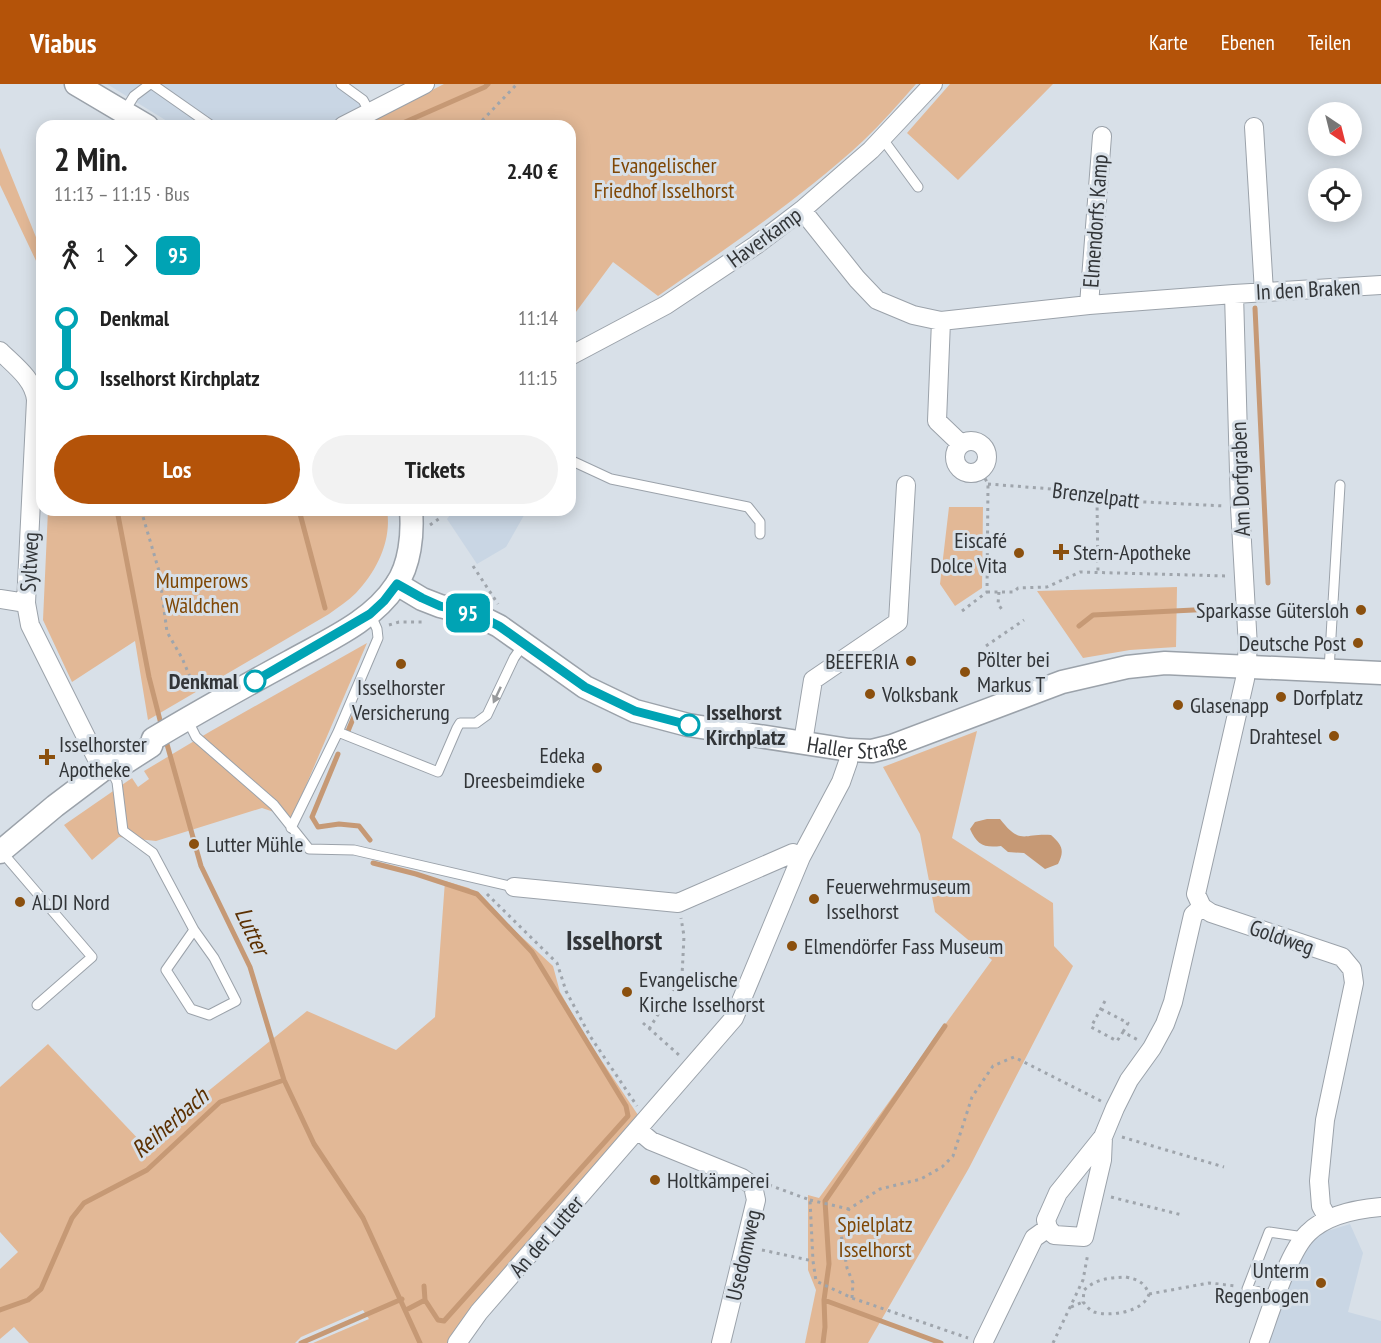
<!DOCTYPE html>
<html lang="de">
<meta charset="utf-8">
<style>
body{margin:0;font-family:"PT Sans Narrow",sans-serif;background:#f2f2f2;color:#222;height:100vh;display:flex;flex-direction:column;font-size:22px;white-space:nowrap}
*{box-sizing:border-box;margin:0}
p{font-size:20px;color:#767676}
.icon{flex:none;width:33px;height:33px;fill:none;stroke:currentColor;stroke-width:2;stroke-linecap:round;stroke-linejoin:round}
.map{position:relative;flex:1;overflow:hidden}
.panel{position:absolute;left:36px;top:36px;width:540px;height:396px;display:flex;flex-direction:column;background:#fff;border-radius:18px;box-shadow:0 3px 15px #0003}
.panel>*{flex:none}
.badge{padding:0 12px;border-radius:9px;font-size:21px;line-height:39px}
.needle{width:39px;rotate:145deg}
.fabs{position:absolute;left:1308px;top:18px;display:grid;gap:12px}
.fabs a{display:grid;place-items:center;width:54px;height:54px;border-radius:50%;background:#fff;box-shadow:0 3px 15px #0003;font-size:30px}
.map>.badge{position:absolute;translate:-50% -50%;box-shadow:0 0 0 3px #fff}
.legs{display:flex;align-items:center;gap:9px;height:66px;padding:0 18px;font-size:20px}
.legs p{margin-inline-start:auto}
.headline{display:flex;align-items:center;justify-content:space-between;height:102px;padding:0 18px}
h1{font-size:33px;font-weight:800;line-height:45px}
.primary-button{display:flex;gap:12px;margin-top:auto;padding:12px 18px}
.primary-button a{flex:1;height:69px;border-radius:36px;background:#b45309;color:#fff;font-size:24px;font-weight:800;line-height:69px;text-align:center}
.primary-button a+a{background:#f2f2f2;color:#222}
ul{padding:0 18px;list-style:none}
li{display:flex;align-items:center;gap:21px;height:60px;font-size:22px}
li i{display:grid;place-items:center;width:9px;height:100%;margin:0 8px;background:currentColor}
li i::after{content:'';width:15px;height:15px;margin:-8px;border:4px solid;border-radius:50%;background:#fff}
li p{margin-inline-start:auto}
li:first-child i{background:linear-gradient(#0000 50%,currentColor 0)}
li:last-child i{background:linear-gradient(currentColor 50%,#0000 0)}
header{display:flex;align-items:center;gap:36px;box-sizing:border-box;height:84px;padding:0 30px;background:#b45309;color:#fff}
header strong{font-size:28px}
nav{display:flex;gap:33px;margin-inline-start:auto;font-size:21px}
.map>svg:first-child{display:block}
.built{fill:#c9d6e4}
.green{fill:#e2b896}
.water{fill:#c69975}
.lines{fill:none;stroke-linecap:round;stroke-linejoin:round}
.stream{stroke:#c69975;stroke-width:5}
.service-casing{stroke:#9ba2aa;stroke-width:11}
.minor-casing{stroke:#9ba2aa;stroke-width:20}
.tertiary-casing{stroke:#9ba2aa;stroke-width:25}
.path{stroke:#9fa5ac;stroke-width:3;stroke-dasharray:3 4.5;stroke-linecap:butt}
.service{stroke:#fff;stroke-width:9}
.minor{stroke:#fff;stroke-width:18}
.tertiary{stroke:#fff;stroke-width:22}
.oneway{fill:#989a9c}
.line-1-casing{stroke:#fff;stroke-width:14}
.line-1{stroke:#00a3b4;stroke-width:9}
.poi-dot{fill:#8b500e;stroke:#d8e0e8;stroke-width:2}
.stop-1-dot{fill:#fff;stroke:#00a3b4;stroke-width:3}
.labels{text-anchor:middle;stroke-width:6;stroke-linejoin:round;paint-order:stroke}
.park-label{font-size:22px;fill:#7f4705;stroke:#d8e0e8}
.street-label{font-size:22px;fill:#323538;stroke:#d8e0e8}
.poi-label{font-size:22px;fill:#323538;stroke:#d8e0e8;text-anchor:start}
.stop-label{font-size:22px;font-weight:bold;fill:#323538;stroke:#d8e0e8;text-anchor:end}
.water-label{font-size:24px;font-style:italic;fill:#5b3001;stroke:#d8e0e8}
.district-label{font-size:28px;font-weight:bold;fill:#323538;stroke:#d8e0e8}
</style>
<header>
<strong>Viabus</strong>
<nav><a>Karte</a><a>Ebenen</a><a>Teilen</a></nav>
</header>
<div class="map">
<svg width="1381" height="1259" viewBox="0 0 1381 1259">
<rect width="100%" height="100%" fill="#d8e0e8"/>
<!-- built -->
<path class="built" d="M 107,0 L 334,0 L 364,23 L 331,42 L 175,42 Z
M 454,426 L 527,426 L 506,463 L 477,480 L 447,435 Z
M 1350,1140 L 1363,1169 L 1348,1228 L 1381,1237 L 1381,1259 L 1264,1259 L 1299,1171 L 1310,1158 L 1324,1148 Z"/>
<!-- green -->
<path class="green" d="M 444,0 L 916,0 C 899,19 882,39 863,57 C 800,115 728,163 658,212 L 613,178 L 570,236 L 570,42 L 361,42 Z
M 950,0 L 1053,0 L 958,96 L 907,49 Z
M 0,64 L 42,168 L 42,301 L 38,181 L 0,101 Z
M 949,423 L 983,423 L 982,504 L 955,522 L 940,500 Z
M 48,426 L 387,426 C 392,456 377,487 356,509 C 348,517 338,523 329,530 L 148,636 L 135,557 L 72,598 L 43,536 Z
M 1177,503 L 1176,563 L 1130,566 L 1083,574 L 1037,507 Z
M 367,559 L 292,734 L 262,724 L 156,757 L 119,753 L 92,776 L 64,741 L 132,694 L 138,703 L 149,695 L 144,687 L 211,647 Z
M 977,647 L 952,754 L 1053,819 L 1054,862 L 1073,882 L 969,1084 L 868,1259 L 805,1259 L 816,1206 L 808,1186 L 808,1111 L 819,1114 L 992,876 L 935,828 L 920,750 L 883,683 Z
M 445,797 L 469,804 L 553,882 L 560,908 L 587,955 L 638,1031 L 448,1259 L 313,1259 L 369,1235 L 363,1226 L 301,1253 L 295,1259 L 29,1259 L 14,1243 L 0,1255 L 0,1185 L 18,1168 L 0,1148 L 0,1003 L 48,960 L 143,1060 L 307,927 L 396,966 L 435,933 Z"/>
<!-- water -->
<path class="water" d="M 987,735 L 1000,735 C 1021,762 1023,749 1051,751 C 1062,761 1065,766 1058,780 L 1045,785 L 1024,769 L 1008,768 L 1001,762 C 984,764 977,761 970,745 L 975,738 Z"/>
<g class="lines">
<!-- stream -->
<path class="stream" d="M 396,42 L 485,3 L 488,0
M 1255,224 L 1268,499
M 117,426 L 149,593 L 162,644
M 299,426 L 325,524
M 1079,542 L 1093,531 L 1234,524
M 348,647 L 355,630
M 165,653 L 201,782 L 250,883 L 284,996 L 314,1060 L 363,1134 L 420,1259
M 338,670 L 312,733 L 318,743 L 339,740 L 359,742 L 370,756
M 373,779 L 416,790 L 477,810 L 532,868 L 626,1022 L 628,1032 L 444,1237 L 438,1236 L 425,1216 L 424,1202
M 824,1216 L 941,1259
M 0,1226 L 28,1216 L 41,1205 L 72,1134 L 84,1119 L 147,1086 L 220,1018 L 284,996
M 406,1226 L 425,1216
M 301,1259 L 402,1215
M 823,1259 L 825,1243 L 824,1216 L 829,1180 L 825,1117 L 945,942"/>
<defs>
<path id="service" d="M 152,0 L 212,42
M 341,0 L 363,16 L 369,27
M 124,28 L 134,12 L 150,0
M 882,54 L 918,103
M 570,376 L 611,395 L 748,423 L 760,438 L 760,450
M 1329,586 L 1340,401
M 187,635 L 196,653 L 274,721 L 309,765 L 354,766 L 514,803
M 338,648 L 438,688 L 457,644 L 460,639 L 476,639 L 487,631 L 514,574 L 523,561
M 109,681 L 117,698 L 123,747 L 153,769 L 194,846 L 214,874 L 236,917 L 209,931 L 191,925 L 166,886 L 194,846
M 291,744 L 338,648 L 378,554 L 377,545 L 370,529
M 1,767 L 92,873 L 37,921
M 1277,1212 L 1247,1205 L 1269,1148 L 1304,1153"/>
<path id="minor" d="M 343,42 L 425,0
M 1254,43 L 1264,208
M 802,126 L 857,195 L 877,216 L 913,231 L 941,237 L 1089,221 L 1234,210 L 1381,201
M 1234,210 L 1240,423 L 1248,563 L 1245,595 L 1196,810 L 1202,823 L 1211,829 L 1342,873 L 1352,885 L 1354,899 L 1325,1036 L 1319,1097 L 1321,1122 L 1328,1135
M 1089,221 L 1102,52
M 941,237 L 937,337 L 961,360
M 0,267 C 14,281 34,295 36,316 L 26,519 L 30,541 L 102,685
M 570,272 L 666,221 L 756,161 L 802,126 L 871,66 L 933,0
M955 373a16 16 0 1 1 32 0a16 16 0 1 1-32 0Z
M 0,515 L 26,519
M 803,658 L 813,596 L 898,538 L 906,401
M 514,803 L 678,819 L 793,769 L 801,773
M 638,1046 L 651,1057 L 742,1094 L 753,1102 L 756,1116 L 721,1259
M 1103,1053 L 1102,1076 L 1084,1153 L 1054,1151 L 1048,1144 L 1046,1136 L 1058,1109 L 1103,1053 L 1115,1024 L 1129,996 L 1152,964 L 1165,940 L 1173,918 L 1193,831 L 1202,823
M 457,1259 L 479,1228 L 734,934 L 801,773 L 841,698 L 848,678 L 849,666
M 983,1259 L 1034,1154 L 1048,1144
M 1259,1259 C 1269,1232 1288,1168 1308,1149 C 1326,1131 1357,1125 1381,1123"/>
<g id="tertiary">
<path d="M 76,0 L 147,42"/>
<path id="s1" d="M 397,500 L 422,515 L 440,522 L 477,531 L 499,542 L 585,603 L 635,627 L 688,641 L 849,666 L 872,667 L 892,662 L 1062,598 L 1127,583 L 1165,579 L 1381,589"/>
<path d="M 112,679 L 123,680 L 151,662 L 153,655 C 198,628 243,603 289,578 C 326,557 372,538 396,501 C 410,481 413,450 411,426"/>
<path d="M 0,768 L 55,722 L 112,679 L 116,670 L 120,668"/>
</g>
</defs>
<!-- service casing -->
<use href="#service" class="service-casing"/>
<!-- minor casing -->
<use href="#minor" class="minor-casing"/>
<!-- tertiary casing -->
<use href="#tertiary" class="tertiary-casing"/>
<!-- path -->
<path class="path" d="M 477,42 L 517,0
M 988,400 L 1065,406 L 1086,415 L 1224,422
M 1097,416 L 1098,489
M 141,426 L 159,487 L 167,548 L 182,574 L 196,607
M 430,441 L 440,434
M 473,482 L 498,520
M 987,508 L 1014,508 L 1018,504 L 1047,503 L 1080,488 L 1228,492
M 999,508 L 998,520 L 1003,527
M 962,527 L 987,508 L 988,400 L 981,387
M 389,541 L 399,538 L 424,538
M 986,562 L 1024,536
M 487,810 L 557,879 L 566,907 L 590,952 L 637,1022
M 1105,917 L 1091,943 L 1117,957 L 1123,948 L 1138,956
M 1101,925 L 1128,939 L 1123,948
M 643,939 L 680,972
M 649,945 L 682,892 L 684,852 L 681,834
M 1122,1053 L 1224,1083
M 769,1101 L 810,1116 L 813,1177 L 816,1197 L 852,1214 L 968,1254
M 1111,1113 L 1182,1131
M 810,1116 L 849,1125
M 762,1166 L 813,1177
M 1126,1193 C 1139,1196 1144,1198 1149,1210 C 1144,1228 1110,1233 1094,1228 C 1089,1226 1087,1222 1083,1218 L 1084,1206 C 1097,1194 1110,1194 1126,1193 Z
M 1149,1210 L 1209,1199 L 1236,1202
M 852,1214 L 853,1199 L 847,1184 L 841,1150 L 849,1125 L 880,1105 L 921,1095 L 942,1083 L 953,1072 L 972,1013 L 993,982 L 1014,973 L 1101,1017
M 1071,1223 L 1083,1218
M 1053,1259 L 1083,1196 L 1088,1169"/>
<!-- service -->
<use href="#service" class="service"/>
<!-- minor -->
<use href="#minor" class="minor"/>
<!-- tertiary -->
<use href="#tertiary" class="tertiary"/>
</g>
<!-- one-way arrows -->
<defs><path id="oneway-solid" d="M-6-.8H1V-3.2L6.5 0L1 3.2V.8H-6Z" transform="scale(1.5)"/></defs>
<use class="oneway" href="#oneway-solid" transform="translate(497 611) rotate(115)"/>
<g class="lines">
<defs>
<path id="line-1" d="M 255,597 L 370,530 L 384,517 L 397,500 L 422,514 L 440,522 L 477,531 L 499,542 L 585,603 L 635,627 L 689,641"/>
</defs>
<!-- line-1 casing -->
<use href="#line-1" class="line-1-casing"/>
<!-- line-1 -->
<use href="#line-1" class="line-1"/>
</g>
<!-- markers -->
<g class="poi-dot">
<path d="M1058 459h6v6h6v6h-6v6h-6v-6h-6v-6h6z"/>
<circle cx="1019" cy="469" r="6"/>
<circle cx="1361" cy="526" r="6"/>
<circle cx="1358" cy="559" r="6"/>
<circle cx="911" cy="577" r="6"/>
<circle cx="401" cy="580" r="6"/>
<circle cx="965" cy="588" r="6"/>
<circle cx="870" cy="610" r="6"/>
<circle cx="1281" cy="613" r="6"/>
<circle cx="1178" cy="621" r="6"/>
<circle cx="1334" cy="652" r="6"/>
<path d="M44 664h6v6h6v6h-6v6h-6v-6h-6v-6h6z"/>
<circle cx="597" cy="684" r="6"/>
<circle cx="194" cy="760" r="6"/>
<circle cx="814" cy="815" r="6"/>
<circle cx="20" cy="818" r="6"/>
<circle cx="792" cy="862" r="6"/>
<circle cx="627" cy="908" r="6"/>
<circle cx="655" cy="1096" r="6"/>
<circle cx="1321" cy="1199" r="6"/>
</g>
<g class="stop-1-dot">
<circle cx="255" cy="597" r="10"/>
<circle cx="689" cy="641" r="10"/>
</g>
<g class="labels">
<!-- park labels -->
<g class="park-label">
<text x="664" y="89">Evangelischer<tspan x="664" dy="25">Friedhof Isselhorst</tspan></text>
<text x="202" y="504">Mumperows<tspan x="202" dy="25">Wäldchen</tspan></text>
<text x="875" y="1148">Spielplatz<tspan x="875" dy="25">Isselhorst</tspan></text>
</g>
<!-- street labels -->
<g class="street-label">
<text transform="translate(1095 137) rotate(-86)" y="8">Elmendorfs Kamp</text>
<text transform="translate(764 153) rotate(-36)" y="8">Haverkamp</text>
<text transform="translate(1308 205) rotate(-3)" y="8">In den Braken</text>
<text transform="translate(1240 395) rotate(-92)" y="8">Am Dorfgraben</text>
<text transform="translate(1096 411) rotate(7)" y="8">Brenzelpatt</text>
<text transform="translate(29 478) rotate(-87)" y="8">Syltweg</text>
<text dy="8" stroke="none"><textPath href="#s1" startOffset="498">Haller Straße</textPath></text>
<text transform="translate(1282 853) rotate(19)" y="8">Goldweg</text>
<text transform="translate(546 1152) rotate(-49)" y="8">An der Lutter</text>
<text transform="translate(743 1171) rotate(-77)" y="8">Usedomweg</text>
</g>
<!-- poi labels -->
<g class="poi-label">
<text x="1007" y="464" text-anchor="end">Eiscafé<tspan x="1007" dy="25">Dolce Vita</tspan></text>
<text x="1073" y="476">Stern-Apotheke</text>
<text x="1349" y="534" text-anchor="end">Sparkasse Gütersloh</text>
<text x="1346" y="567" text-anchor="end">Deutsche Post</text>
<text x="977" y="583">Pölter bei<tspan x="977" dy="25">Markus T</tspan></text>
<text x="899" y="585" text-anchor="end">BEEFERIA</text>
<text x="401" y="611" text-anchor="middle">Isselhorster<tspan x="401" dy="25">Versicherung</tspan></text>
<text x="882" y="618">Volksbank</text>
<text x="1293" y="621">Dorfplatz</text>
<text x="1190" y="629">Glasenapp</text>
<text x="1322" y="660" text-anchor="end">Drahtesel</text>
<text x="59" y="668">Isselhorster<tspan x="59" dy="25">Apotheke</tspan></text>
<text x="585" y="679" text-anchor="end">Edeka<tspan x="585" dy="25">Dreesbeimdieke</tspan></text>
<text x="206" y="768">Lutter Mühle</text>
<text x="826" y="810">Feuerwehrmuseum<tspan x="826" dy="25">Isselhorst</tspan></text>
<text x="32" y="826">ALDI Nord</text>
<text x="804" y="870">Elmendörfer Fass Museum</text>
<text x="639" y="903">Evangelische<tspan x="639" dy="25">Kirche Isselhorst</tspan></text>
<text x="667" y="1104">Holtkämperei</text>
<text x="1309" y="1194" text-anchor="end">Unterm<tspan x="1309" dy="25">Regenbogen</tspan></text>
</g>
<!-- stop labels -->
<g class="stop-label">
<text x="238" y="605">Denkmal</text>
<text x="706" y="636" text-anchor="start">Isselhorst<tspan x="706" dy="25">Kirchplatz</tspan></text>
</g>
<!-- water labels -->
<g class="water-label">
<text transform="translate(252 847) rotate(65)" y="8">Lutter</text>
<text transform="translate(170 1039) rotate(-41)" y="8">Reiherbach</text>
</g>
<!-- district labels -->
<g class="district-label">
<text x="614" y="866">Isselhorst</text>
</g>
</g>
</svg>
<div class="fabs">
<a><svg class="needle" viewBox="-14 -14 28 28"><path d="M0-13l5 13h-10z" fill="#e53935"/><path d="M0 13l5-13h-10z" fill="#767676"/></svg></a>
<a><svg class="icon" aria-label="locate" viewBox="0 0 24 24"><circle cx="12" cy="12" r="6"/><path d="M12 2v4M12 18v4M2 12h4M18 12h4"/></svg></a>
</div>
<b class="badge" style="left:468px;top:529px;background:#00a3b4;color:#fff">95</b>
<section class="panel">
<div class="headline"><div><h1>2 Min.</h1><p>11:13 – 11:15 · Bus</p></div><b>2.40 €</b></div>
<div class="legs"><svg class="icon" aria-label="walk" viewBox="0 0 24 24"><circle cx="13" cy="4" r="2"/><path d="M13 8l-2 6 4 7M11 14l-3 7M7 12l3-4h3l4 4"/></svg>1<svg class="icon" aria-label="forward" viewBox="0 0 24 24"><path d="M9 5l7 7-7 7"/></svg><b class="badge" style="background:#00a3b4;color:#fff">95</b></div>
<ul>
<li><i style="color:#00a3b4"></i><b>Denkmal</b><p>11:14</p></li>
<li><i style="color:#00a3b4"></i><b>Isselhorst Kirchplatz</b><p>11:15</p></li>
</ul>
<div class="primary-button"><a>Los</a><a>Tickets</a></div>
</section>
</div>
